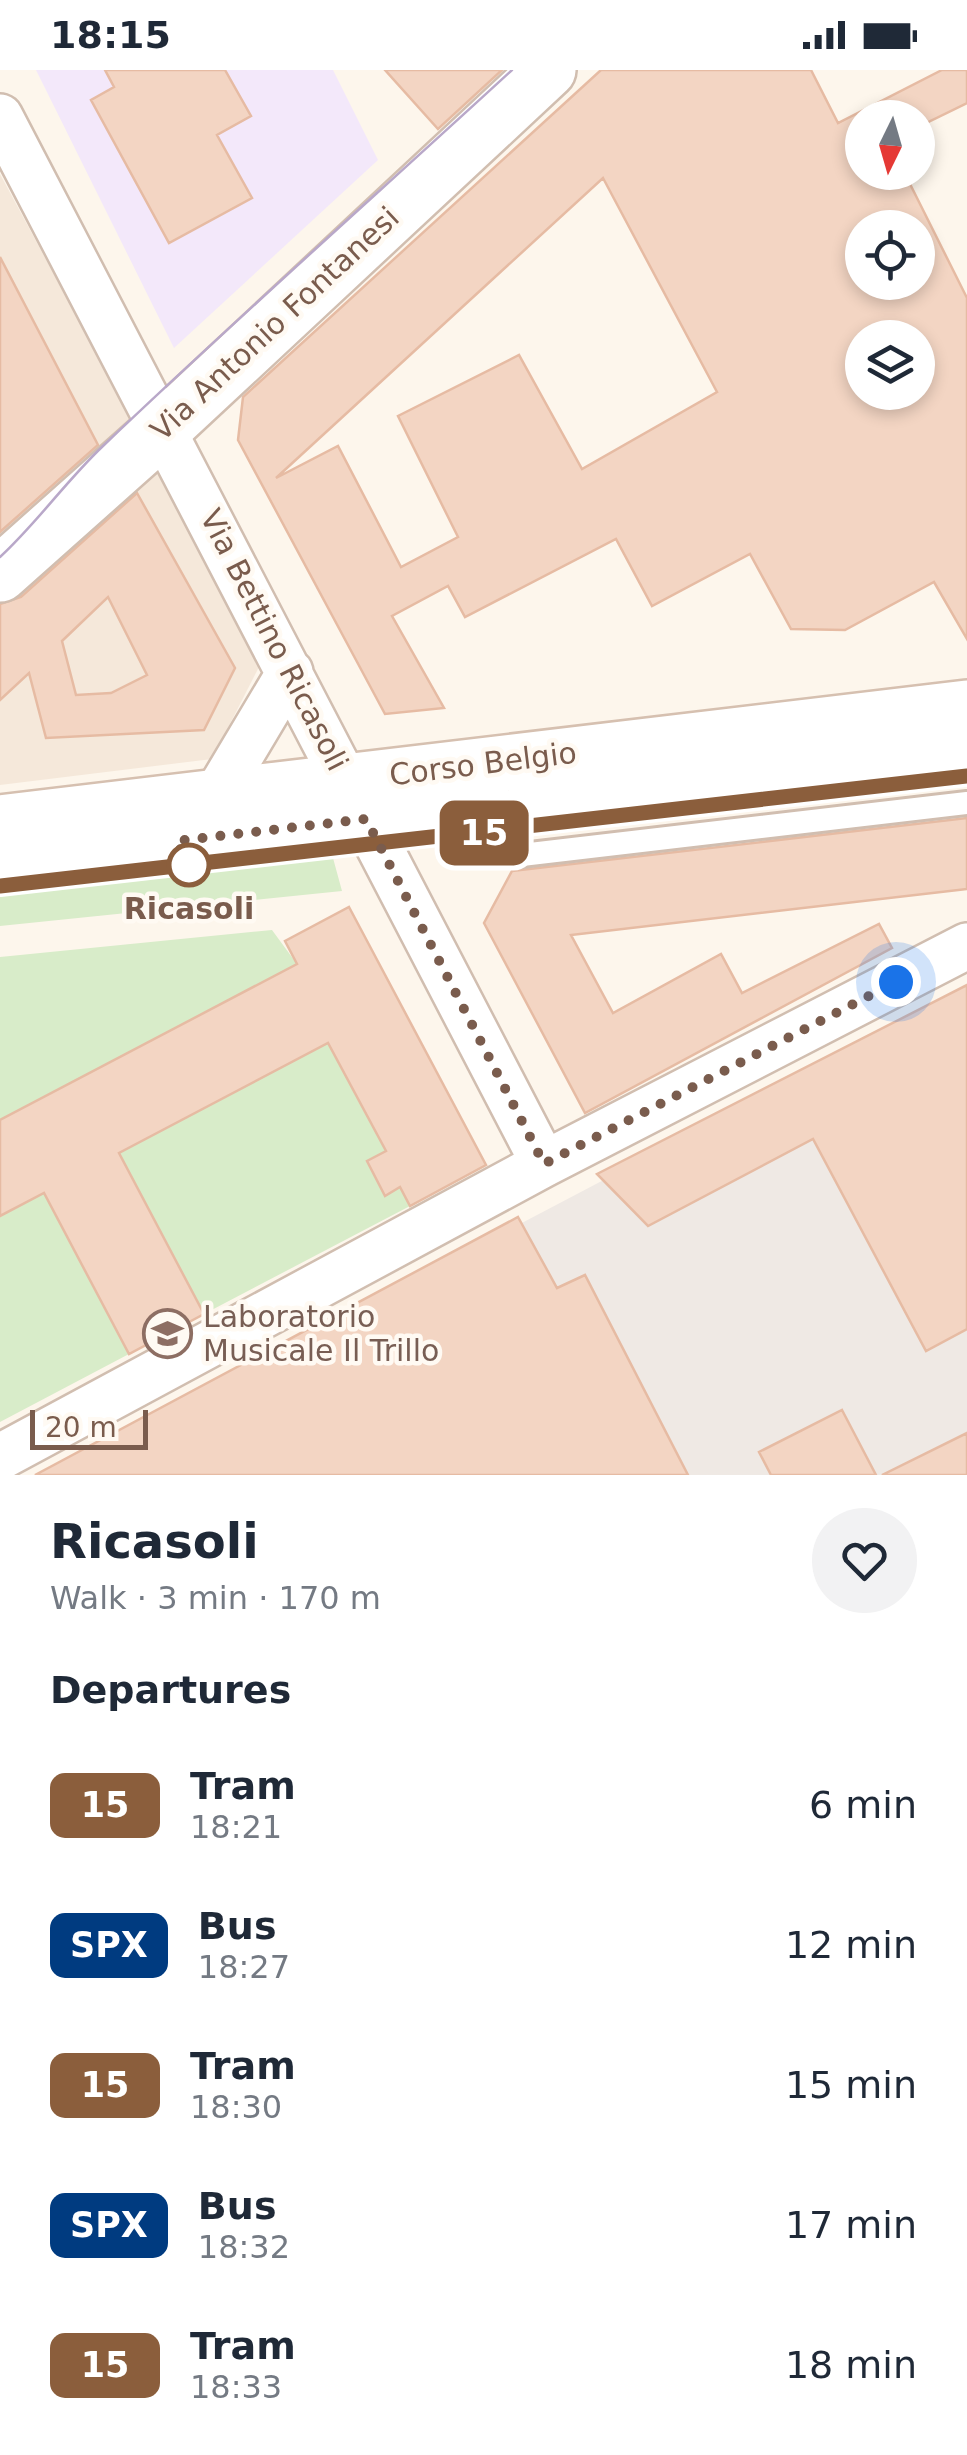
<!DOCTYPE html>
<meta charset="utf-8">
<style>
body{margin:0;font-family:"DejaVu Sans",sans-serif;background:#f2f2f3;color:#1f2937;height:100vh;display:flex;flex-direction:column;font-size:38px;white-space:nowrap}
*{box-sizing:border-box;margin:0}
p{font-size:32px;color:#747a83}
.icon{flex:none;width:55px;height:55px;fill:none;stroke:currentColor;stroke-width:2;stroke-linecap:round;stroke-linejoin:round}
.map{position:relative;height:1405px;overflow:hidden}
.details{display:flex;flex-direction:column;background:#fff;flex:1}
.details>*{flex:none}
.badge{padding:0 20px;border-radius:15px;font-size:35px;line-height:65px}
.needle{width:65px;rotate:185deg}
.tools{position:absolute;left:845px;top:30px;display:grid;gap:20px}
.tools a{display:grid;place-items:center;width:90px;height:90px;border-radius:50%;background:#fff;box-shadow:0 5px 15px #0003;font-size:50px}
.scale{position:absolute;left:30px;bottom:25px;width:118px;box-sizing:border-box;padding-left:10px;border:5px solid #7a5c4d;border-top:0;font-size:28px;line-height:35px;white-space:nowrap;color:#7a5c4d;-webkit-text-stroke:8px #fffaf3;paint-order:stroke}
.you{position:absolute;width:50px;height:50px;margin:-25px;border:8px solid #fff;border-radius:50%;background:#1a73e8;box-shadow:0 0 0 15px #1a73e833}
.map>.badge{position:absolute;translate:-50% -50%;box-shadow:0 0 0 5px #fff}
h2{padding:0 50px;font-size:38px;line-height:90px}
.round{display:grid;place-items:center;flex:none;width:105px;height:105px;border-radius:52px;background:#f2f2f3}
.headline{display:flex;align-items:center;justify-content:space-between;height:170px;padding:0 50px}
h1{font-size:48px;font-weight:700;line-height:75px}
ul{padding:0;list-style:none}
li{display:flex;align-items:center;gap:30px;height:140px;padding:0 50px}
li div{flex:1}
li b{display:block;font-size:38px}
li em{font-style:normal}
li .badge{min-width:110px;font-weight:700;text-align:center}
.status{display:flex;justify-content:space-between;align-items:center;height:70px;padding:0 50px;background:#fff;direction:ltr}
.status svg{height:28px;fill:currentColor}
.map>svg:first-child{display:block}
.residential{fill:#f5e8da}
.industrial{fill:#efe9e4}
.education{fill:#f3e8fa}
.green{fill:#d8ecc9}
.building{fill:#f3d5c3;stroke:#e6bba3;stroke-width:2.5;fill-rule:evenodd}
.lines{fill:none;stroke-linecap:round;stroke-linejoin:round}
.service-casing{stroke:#d1beb0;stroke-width:28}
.minor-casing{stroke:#d1beb0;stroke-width:50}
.tertiary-casing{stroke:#d1beb0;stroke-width:60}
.secondary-casing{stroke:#d6c0b0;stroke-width:60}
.service{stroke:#fff;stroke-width:22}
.minor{stroke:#fff;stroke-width:45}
.tertiary{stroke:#fff;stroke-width:55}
.secondary{stroke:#fff;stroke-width:55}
.tram{stroke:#b9a8c9;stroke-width:2.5}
.line-casing{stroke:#fff;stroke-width:22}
.line{stroke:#8b5e3c;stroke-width:15}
.walk{stroke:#7a5c4d;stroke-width:10;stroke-dasharray:0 18}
.stop-dot{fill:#fff;stroke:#8b5e3c;stroke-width:5}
.labels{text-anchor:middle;stroke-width:9;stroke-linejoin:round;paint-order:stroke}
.street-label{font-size:30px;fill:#7a5c4d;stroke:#fffaf3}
.stop-label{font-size:30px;font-weight:bold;fill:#7a5c4d;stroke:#fffaf3}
.education-label{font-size:30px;fill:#785e54;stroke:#fffaf3;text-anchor:start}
</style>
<div class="status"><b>18:15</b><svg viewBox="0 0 49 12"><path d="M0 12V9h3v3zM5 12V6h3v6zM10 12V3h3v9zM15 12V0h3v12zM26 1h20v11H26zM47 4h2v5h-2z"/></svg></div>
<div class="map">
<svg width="967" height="1405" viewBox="0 0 967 1405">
<rect width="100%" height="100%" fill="#fdf6ec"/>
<!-- residential -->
<path class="residential" d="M 0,104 L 262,591 L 212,689 L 0,715 Z"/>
<!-- industrial -->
<path class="industrial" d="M 967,919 L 967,1405 L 42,1405 Z"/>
<!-- education -->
<path class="education" d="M 36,0 L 333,0 L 378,90 L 174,278 Z"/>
<!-- green -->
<path class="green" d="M 333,788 L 342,821 L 0,856 L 0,823 Z
M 272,860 L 297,894 L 0,1050 L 0,887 Z
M 336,969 L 410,1136 L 204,1244 L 119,1083 Z
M 44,1123 L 129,1284 L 0,1352 L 0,1147 Z"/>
<!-- building -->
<path class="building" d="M 105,0 L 225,0 L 251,46 L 217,65 L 252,128 L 169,173 L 91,30 L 114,17 Z
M 385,0 L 502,0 L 438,59 Z
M 601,0 L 811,0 L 838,53 L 942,0 L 967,0 L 967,33 L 918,57 L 918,48 L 862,48 L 862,102 L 904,102 L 967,228 L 967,569 L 934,512 L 845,560 L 791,559 L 750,484 L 652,536 L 616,469 L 465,547 L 448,516 L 392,546 L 444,638 L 385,644 L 238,370 L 243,327 ZM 603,108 L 717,322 L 582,399 L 519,285 L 398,346 L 458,467 L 401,497 L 338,376 L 276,408 ZM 862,158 L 918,158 L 918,212 L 862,212 ZM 862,268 L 918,268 L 918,322 L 862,322 Z
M 0,187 L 98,375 L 0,462 Z
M 137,423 L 235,598 L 204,660 L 46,668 L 29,603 L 0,630 L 0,534 L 21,527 ZM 108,527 L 147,605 L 111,623 L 76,625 L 62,571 Z
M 967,748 L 967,819 L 571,865 L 613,943 L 721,884 L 742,923 L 879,854 L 892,878 L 585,1043 L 484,853 L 512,801 Z
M 349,837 L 486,1095 L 410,1136 L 400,1117 L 385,1126 L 367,1091 L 386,1081 L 328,973 L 119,1083 L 204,1244 L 129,1284 L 44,1123 L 0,1146 L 0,1050 L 297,894 L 285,871 Z
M 967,915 L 967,1259 L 926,1281 L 813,1069 L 648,1156 L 597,1104 Z
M 518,1147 L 557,1218 L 585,1205 L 688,1405 L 35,1405 Z
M 842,1340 L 876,1405 L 771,1405 L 759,1382 Z
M 967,1363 L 967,1405 L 882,1405 Z"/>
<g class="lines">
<defs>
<path id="service" d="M 430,755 L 513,786 L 967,733"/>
<path id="minor" d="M 0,47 L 544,1094
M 216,726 L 290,602
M 0,1387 L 544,1094 L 967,876"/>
<path id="tertiary" d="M 0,504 L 165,357 L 548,0"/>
<path id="secondary" d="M 0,753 L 967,638
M 0,791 L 967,679"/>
</defs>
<!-- service casing -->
<use href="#service" class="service-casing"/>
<!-- minor casing -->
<use href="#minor" class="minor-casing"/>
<!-- tertiary casing -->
<use href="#tertiary" class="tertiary-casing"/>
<!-- secondary casing -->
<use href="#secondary" class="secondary-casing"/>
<!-- service -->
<use href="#service" class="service"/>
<!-- minor -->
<use href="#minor" class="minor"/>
<!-- tertiary -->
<use href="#tertiary" class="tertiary"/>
<!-- secondary -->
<use href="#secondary" class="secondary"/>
<!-- tram -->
<path class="tram" d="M 0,487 C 37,453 66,411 103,376 C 237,248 376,125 512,0
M 0,816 L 967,706"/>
</g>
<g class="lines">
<defs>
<path id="line" d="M 0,816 L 967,706"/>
</defs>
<!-- line casing -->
<use href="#line" class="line-casing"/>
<!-- line -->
<use href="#line" class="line"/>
<!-- walk -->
<path class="walk" d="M 189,795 L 176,771 L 366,749 L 544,1094 L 896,912"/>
</g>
<!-- icons -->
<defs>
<symbol id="school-ring" viewBox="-11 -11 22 22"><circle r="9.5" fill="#fffaf3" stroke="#8d6e63" stroke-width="1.5"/><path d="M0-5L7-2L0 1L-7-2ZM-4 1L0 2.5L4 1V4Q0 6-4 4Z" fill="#8d6e63"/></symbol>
</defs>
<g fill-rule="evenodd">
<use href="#school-ring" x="140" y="1236" width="55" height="55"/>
</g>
<!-- markers -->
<circle class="stop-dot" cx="189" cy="795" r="20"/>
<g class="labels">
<!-- street labels -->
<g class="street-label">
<text transform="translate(275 254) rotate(-43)" y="10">Via Antonio Fontanesi</text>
<text transform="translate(274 570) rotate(63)" y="10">Via Bettino Ricasoli</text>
<text transform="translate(483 694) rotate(-7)" y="10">Corso Belgio</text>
</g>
<!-- stop labels -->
<g class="stop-label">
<text x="189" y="849">Ricasoli</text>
</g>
<!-- education labels -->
<g class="education-label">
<text x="203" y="1257">Laboratorio<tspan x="203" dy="34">Musicale Il Trillo</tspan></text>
</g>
</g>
</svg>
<div class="tools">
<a><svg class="needle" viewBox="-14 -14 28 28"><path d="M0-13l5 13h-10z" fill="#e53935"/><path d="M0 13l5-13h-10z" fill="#747a83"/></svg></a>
<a><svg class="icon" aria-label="locate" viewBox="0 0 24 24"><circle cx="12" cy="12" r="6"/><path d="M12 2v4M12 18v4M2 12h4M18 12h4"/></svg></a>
<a><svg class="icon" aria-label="layers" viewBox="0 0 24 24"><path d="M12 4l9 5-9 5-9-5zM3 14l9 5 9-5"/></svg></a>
</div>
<div class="scale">20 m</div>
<div class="you" style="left:896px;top:912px"></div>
<b class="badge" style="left:484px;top:763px;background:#8b5e3c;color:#fff">15</b>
</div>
<section class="details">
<div class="headline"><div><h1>Ricasoli</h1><p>Walk · 3 min · 170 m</p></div><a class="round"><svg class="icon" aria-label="heart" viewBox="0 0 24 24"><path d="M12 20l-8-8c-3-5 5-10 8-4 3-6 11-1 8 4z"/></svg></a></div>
<h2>Departures</h2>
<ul>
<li><span class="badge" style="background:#8b5e3c;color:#fff">15</span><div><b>Tram</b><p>18:21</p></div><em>6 min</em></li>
<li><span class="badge" style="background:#003b80;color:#fff">SPX</span><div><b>Bus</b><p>18:27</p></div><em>12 min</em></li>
<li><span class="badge" style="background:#8b5e3c;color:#fff">15</span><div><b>Tram</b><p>18:30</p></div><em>15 min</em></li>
<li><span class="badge" style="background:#003b80;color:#fff">SPX</span><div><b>Bus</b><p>18:32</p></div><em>17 min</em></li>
<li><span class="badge" style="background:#8b5e3c;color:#fff">15</span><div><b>Tram</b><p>18:33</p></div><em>18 min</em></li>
</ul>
</section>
